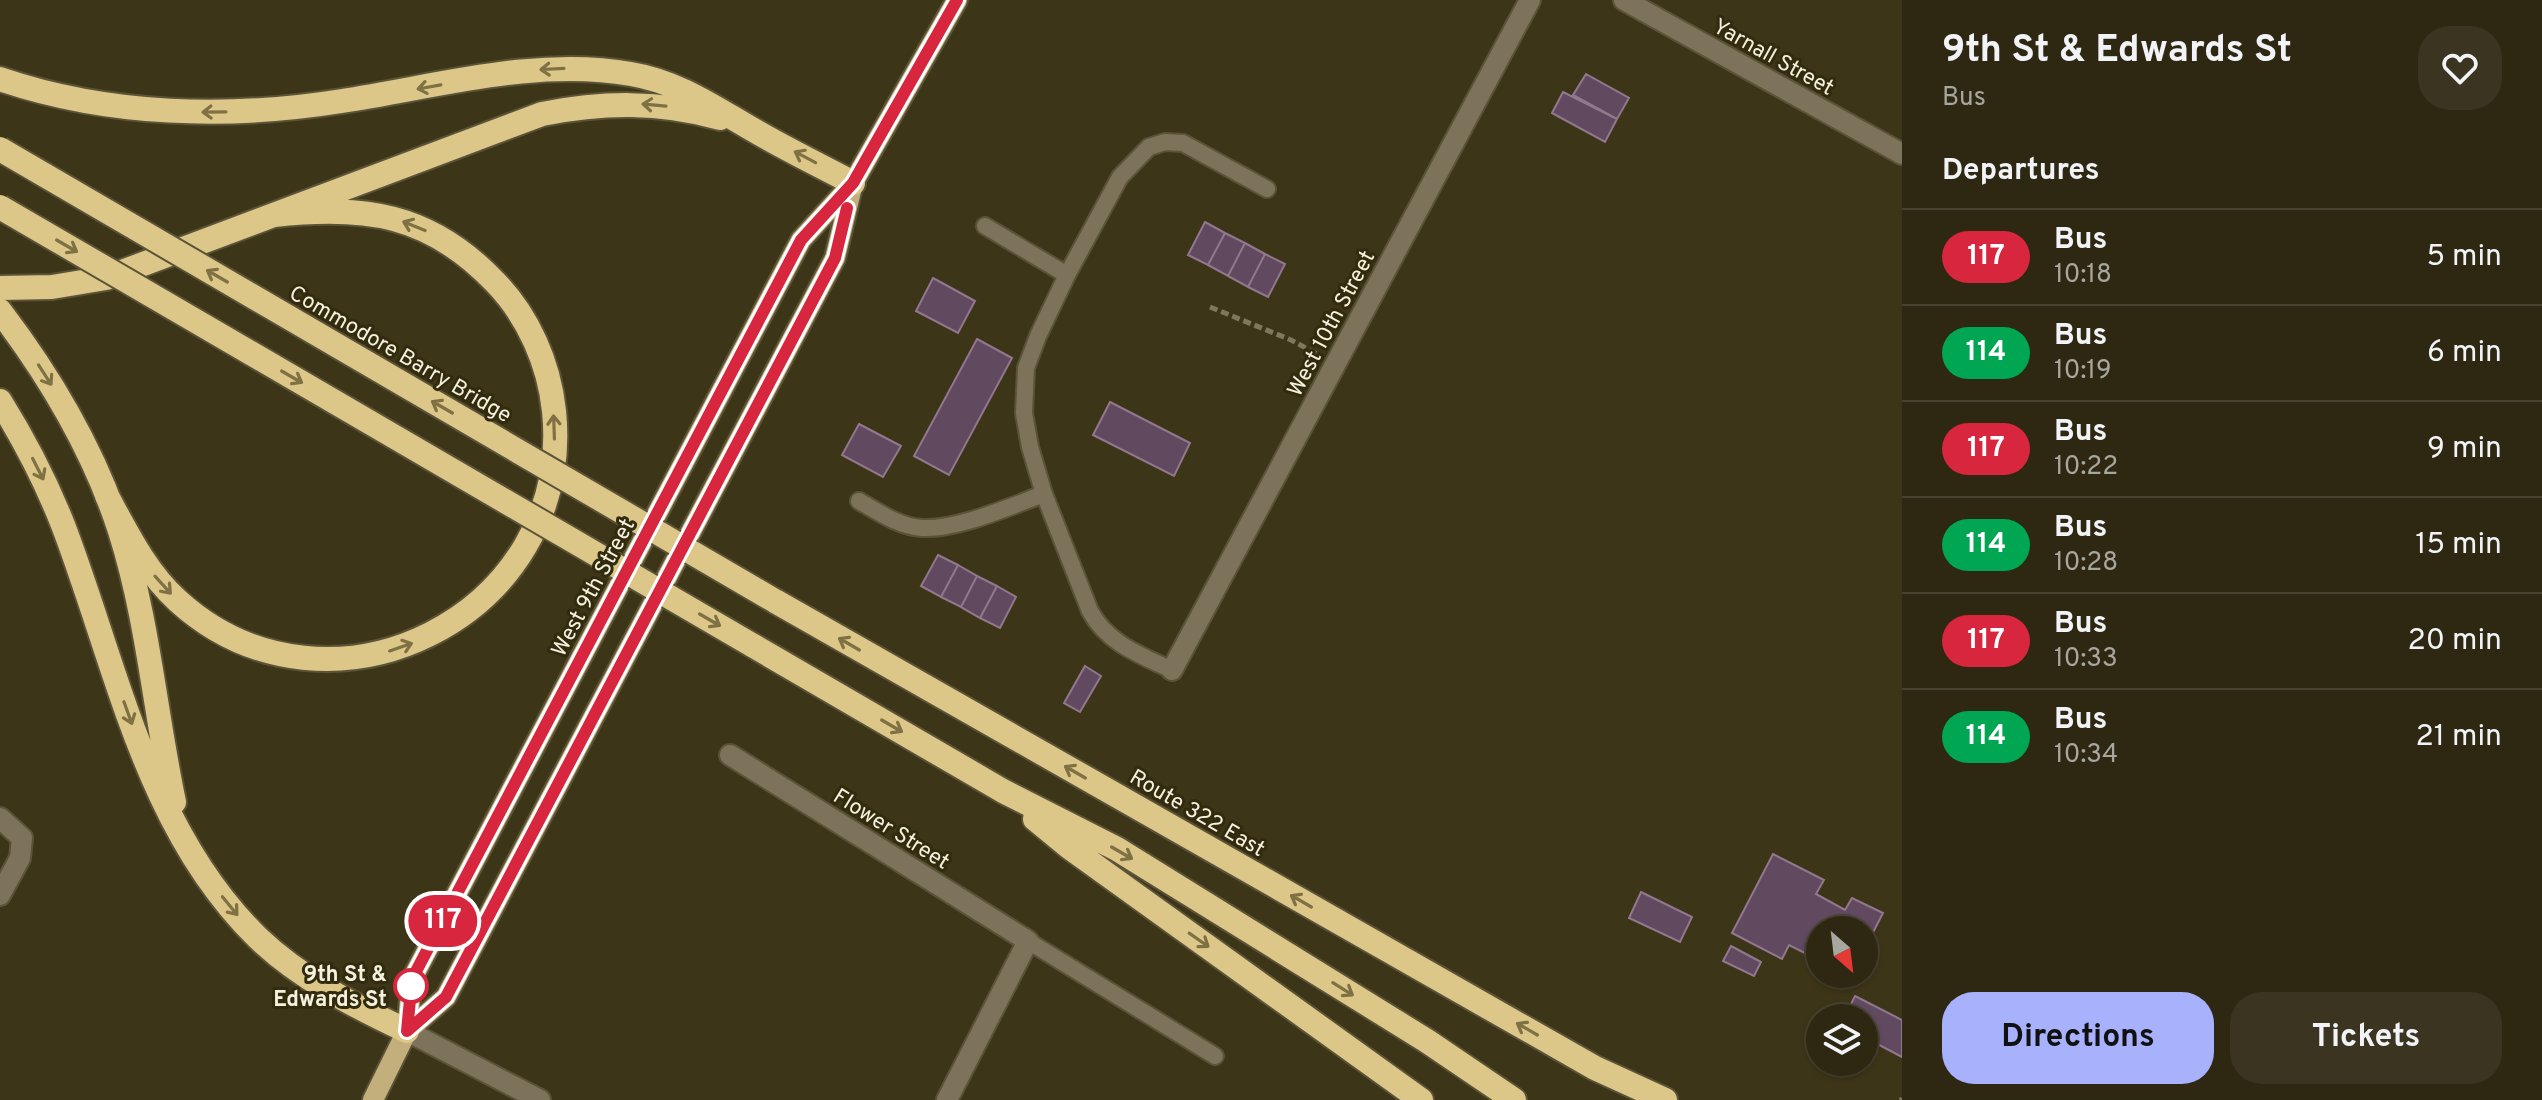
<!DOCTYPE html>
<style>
body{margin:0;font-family:Overpass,sans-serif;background:#3a3420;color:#f1f3f6;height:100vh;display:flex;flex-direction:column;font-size:30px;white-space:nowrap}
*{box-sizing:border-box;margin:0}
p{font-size:26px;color:#a7a69f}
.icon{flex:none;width:44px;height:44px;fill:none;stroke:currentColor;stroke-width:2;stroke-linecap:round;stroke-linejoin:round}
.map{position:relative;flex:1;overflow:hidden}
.drawer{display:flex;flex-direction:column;background:#2e2812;width:640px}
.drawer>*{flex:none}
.badge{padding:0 16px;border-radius:26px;font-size:28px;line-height:52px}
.needle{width:52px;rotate:152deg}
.controls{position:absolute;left:1806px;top:916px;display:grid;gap:16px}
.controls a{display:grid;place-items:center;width:72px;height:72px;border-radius:50%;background:#2e2812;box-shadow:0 2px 6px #0004,0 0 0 2px #494432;font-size:40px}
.map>.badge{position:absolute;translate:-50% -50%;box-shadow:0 0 0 4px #fff}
h2{padding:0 40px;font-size:30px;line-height:72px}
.round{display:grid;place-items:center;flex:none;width:84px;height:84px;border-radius:32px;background:#3a3420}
.summary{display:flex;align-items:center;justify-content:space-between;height:136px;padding:0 40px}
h1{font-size:38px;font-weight:700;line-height:60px}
.button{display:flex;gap:16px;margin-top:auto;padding:16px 40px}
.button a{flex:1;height:92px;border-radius:32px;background:#a7b1fc;color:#111;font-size:32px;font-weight:700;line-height:92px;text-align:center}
.button a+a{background:#3a3420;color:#f1f3f6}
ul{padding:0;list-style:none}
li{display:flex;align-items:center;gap:24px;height:96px;padding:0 40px;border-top:2px solid #494432}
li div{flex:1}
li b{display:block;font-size:30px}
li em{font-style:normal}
li .badge{min-width:88px;font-weight:700;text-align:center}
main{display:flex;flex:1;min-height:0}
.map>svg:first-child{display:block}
.building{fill:#61495f;stroke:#91788f;stroke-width:2}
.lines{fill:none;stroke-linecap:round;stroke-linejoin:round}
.service-casing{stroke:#5a5338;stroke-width:20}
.minor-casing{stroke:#5a5338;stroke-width:24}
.primary-casing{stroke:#5a5338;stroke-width:24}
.motorway-casing{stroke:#5a5338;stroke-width:28}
.path{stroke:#7f785f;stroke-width:5;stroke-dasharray:8 4;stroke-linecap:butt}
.service{stroke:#7c735a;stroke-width:16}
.minor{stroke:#7c735a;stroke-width:20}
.primary{stroke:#c2af7b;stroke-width:20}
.motorway{stroke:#ddc788;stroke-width:24}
.motorway-bridge-casing{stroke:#5a5338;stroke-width:28;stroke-linecap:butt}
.motorway-bridge{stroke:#ddc788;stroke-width:24}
.oneway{stroke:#7f7144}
.line-casing{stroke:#fff;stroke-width:18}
.line{stroke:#d7263d;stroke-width:12}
.stop-dot{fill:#fff;stroke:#d7263d;stroke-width:4}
.labels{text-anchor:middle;stroke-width:6;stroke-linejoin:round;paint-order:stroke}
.street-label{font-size:22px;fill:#f5f1df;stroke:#322b0d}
.stop-label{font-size:22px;font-weight:bold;fill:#f5f1df;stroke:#322b0d;text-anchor:end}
</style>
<main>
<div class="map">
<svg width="1902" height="1100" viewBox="0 0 1902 1100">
<rect width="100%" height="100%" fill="#3d3518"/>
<!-- building -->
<path class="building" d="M 1586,74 L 1629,98 L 1617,119 L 1573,95 Z
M 1563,92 L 1617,119 L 1605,142 L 1552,113 Z
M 1205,222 L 1225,233 L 1208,265 L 1188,255 Z
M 1225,233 L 1245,243 L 1228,276 L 1208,265 Z
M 1245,243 L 1265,254 L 1248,287 L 1228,276 Z
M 1265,254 L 1285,264 L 1268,297 L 1248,287 Z
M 933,278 L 975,301 L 958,333 L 916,311 Z
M 977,339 L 1012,358 L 949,475 L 914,456 Z
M 1110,402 L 1190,443 L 1174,476 L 1093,435 Z
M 859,424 L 901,446 L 883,477 L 842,455 Z
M 938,555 L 958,565 L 941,597 L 921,586 Z
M 958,565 L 977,576 L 961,607 L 941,597 Z
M 977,576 L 997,586 L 980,618 L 961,607 Z
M 997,586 L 1016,597 L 1000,628 L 980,618 Z
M 1085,666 L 1101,676 L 1080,712 L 1064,703 Z
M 1773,854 L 1824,880 L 1816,894 L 1845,910 L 1852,898 L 1883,913 L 1864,950 L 1864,930 L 1820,930 L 1820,974 L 1852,974 L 1844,988 L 1813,971 L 1819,960 L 1789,945 L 1782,959 L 1732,933 Z
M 1641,892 L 1692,917 L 1680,942 L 1629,918 Z
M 1731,946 L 1761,962 L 1754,976 L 1723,961 Z
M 1855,996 L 1902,1020 L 1902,1057 L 1864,1037 L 1864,1018 L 1844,1018 Z"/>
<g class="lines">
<defs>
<path id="service" d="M 985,226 L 1067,275
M 859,501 C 878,512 900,527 922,528 C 957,530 1011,506 1044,494
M 1172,670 C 1140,655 1107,643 1090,611 L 1044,494 L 1030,447 L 1024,413 L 1026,368 L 1038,336 L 1067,275 L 1120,177 L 1149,147 L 1165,142 L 1183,143 L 1267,189
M 1028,941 L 1215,1056"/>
<path id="minor" d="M 1624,0 L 1902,154
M 1172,670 L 1530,0
M 730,755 L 1028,941 L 947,1100
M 0,818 L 22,838 L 20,858 L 0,895
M 407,1031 L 540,1100"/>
<path id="primary" d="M 407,1031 L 446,997 L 835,258 L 852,187
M 373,1100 L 407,1031 L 412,979 L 801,240 L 853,183 L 957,0"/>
<path id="motorway" d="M 0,79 C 109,116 229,119 342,101 C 436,87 535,57 631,74 C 679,82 715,108 757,132 C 788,150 821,166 853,183
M 0,288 L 52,287 L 106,278 L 542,114 C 603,102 659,101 720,118
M 0,311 C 51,378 94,451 120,531 C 148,619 155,712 174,802
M 0,401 C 25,441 46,482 63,525 C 117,666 146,829 258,938 C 300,978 354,1006 407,1031
M 107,496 C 127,533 146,572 178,601 C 329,738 575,615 554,411 C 549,363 528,316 495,282 C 429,213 364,205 274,215
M 775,601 L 1595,1068 L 1665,1100
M 752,645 L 1003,791 L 1117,849 L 1427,1041 L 1514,1100
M 1035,819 L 1069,847 L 1421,1100"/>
</defs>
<!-- service casing -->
<use href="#service" class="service-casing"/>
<!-- minor casing -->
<use href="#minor" class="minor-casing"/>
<!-- primary casing -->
<use href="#primary" class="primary-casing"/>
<!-- motorway casing -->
<use href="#motorway" class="motorway-casing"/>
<!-- path -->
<path class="path" d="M 1210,307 L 1291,340 L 1317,354
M 1901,1100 L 1902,1098"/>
<!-- service -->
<use href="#service" class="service"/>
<!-- minor -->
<use href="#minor" class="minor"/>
<!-- primary -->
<use href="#primary" class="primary"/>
<!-- motorway -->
<use href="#motorway" class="motorway"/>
<defs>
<path id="motorway-bridge" d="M 0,149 L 775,601
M 0,207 L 752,645"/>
</defs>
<!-- motorway-bridge casing -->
<use href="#motorway-bridge" class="motorway-bridge-casing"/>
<!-- motorway-bridge -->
<use href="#motorway-bridge" class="motorway-bridge"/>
</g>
<!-- one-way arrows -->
<defs><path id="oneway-shaft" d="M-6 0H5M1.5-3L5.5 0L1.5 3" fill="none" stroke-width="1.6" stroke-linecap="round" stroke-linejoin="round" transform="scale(2)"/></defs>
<g class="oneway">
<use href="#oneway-shaft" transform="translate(552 69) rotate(177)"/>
<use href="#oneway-shaft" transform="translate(429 87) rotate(170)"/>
<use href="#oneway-shaft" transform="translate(654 105) rotate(-175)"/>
<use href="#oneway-shaft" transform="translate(214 112) rotate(179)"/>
<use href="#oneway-shaft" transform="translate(805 157) rotate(-152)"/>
<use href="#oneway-shaft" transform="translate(414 226) rotate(-158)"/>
<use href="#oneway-shaft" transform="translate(67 246) rotate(30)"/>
<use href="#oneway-shaft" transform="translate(217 276) rotate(-150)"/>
<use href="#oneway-shaft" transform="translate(45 375) rotate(57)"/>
<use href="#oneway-shaft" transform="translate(292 377) rotate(30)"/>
<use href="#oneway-shaft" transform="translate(442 407) rotate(-150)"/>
<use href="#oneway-shaft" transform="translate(554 427) rotate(-92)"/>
<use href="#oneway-shaft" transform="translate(38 469) rotate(63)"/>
<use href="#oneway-shaft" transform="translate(163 585) rotate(48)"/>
<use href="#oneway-shaft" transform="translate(710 620) rotate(30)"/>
<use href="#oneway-shaft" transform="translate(849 644) rotate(-150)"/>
<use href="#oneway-shaft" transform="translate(401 647) rotate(-19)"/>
<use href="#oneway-shaft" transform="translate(128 713) rotate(70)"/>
<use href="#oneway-shaft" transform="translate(892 726) rotate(30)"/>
<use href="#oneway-shaft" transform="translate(1075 772) rotate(-150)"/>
<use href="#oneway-shaft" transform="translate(1122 853) rotate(30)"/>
<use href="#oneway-shaft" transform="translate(1301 901) rotate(-150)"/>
<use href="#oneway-shaft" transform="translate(230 906) rotate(51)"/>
<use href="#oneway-shaft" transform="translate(1199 940) rotate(35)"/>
<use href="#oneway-shaft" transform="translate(1343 989) rotate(32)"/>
<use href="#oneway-shaft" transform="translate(1527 1029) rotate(-150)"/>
</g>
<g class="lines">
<defs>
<path id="line" d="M 847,208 L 835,258 L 446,997 L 407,1031 L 412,979 L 801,240 L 853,183 L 957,0"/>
</defs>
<!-- line casing -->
<use href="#line" class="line-casing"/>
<!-- line -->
<use href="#line" class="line"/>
</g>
<!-- markers -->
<circle class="stop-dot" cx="411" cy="986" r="16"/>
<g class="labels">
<!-- street labels -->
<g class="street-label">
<text transform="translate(1774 56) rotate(29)" y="8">Yarnall Street</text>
<text transform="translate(1330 323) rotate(-62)" y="8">West 10th Street</text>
<text transform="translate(401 353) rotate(30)" y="8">Commodore Barry Bridge</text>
<text transform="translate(592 587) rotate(-62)" y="8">West 9th Street</text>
<text transform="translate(1198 812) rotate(30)" y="8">Route 322 East</text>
<text transform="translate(892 828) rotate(32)" y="8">Flower Street</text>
</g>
<!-- stop labels -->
<g class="stop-label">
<text x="387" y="981">9th St &amp;<tspan x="387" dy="25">Edwards St</tspan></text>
</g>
</g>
</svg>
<div class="controls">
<a><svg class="needle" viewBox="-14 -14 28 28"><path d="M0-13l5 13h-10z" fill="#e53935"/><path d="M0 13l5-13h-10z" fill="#a7a69f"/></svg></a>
<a><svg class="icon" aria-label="layers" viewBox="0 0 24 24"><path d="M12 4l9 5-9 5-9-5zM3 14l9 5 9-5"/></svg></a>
</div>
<b class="badge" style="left:443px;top:921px;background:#d7263d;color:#fff">117</b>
</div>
<section class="drawer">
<div class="summary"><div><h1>9th St &amp; Edwards St</h1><p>Bus</p></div><a class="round"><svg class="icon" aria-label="heart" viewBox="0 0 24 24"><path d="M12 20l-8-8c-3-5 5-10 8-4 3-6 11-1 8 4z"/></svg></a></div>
<h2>Departures</h2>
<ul>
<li><span class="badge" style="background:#d7263d;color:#fff">117</span><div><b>Bus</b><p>10:18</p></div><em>5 min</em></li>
<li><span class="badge" style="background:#00a651;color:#fff">114</span><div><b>Bus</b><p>10:19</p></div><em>6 min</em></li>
<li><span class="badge" style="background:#d7263d;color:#fff">117</span><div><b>Bus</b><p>10:22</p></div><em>9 min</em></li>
<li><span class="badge" style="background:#00a651;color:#fff">114</span><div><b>Bus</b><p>10:28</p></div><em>15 min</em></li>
<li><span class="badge" style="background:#d7263d;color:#fff">117</span><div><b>Bus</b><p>10:33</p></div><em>20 min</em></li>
<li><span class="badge" style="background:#00a651;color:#fff">114</span><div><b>Bus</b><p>10:34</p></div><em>21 min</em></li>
</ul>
<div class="button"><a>Directions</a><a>Tickets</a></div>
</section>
</main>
